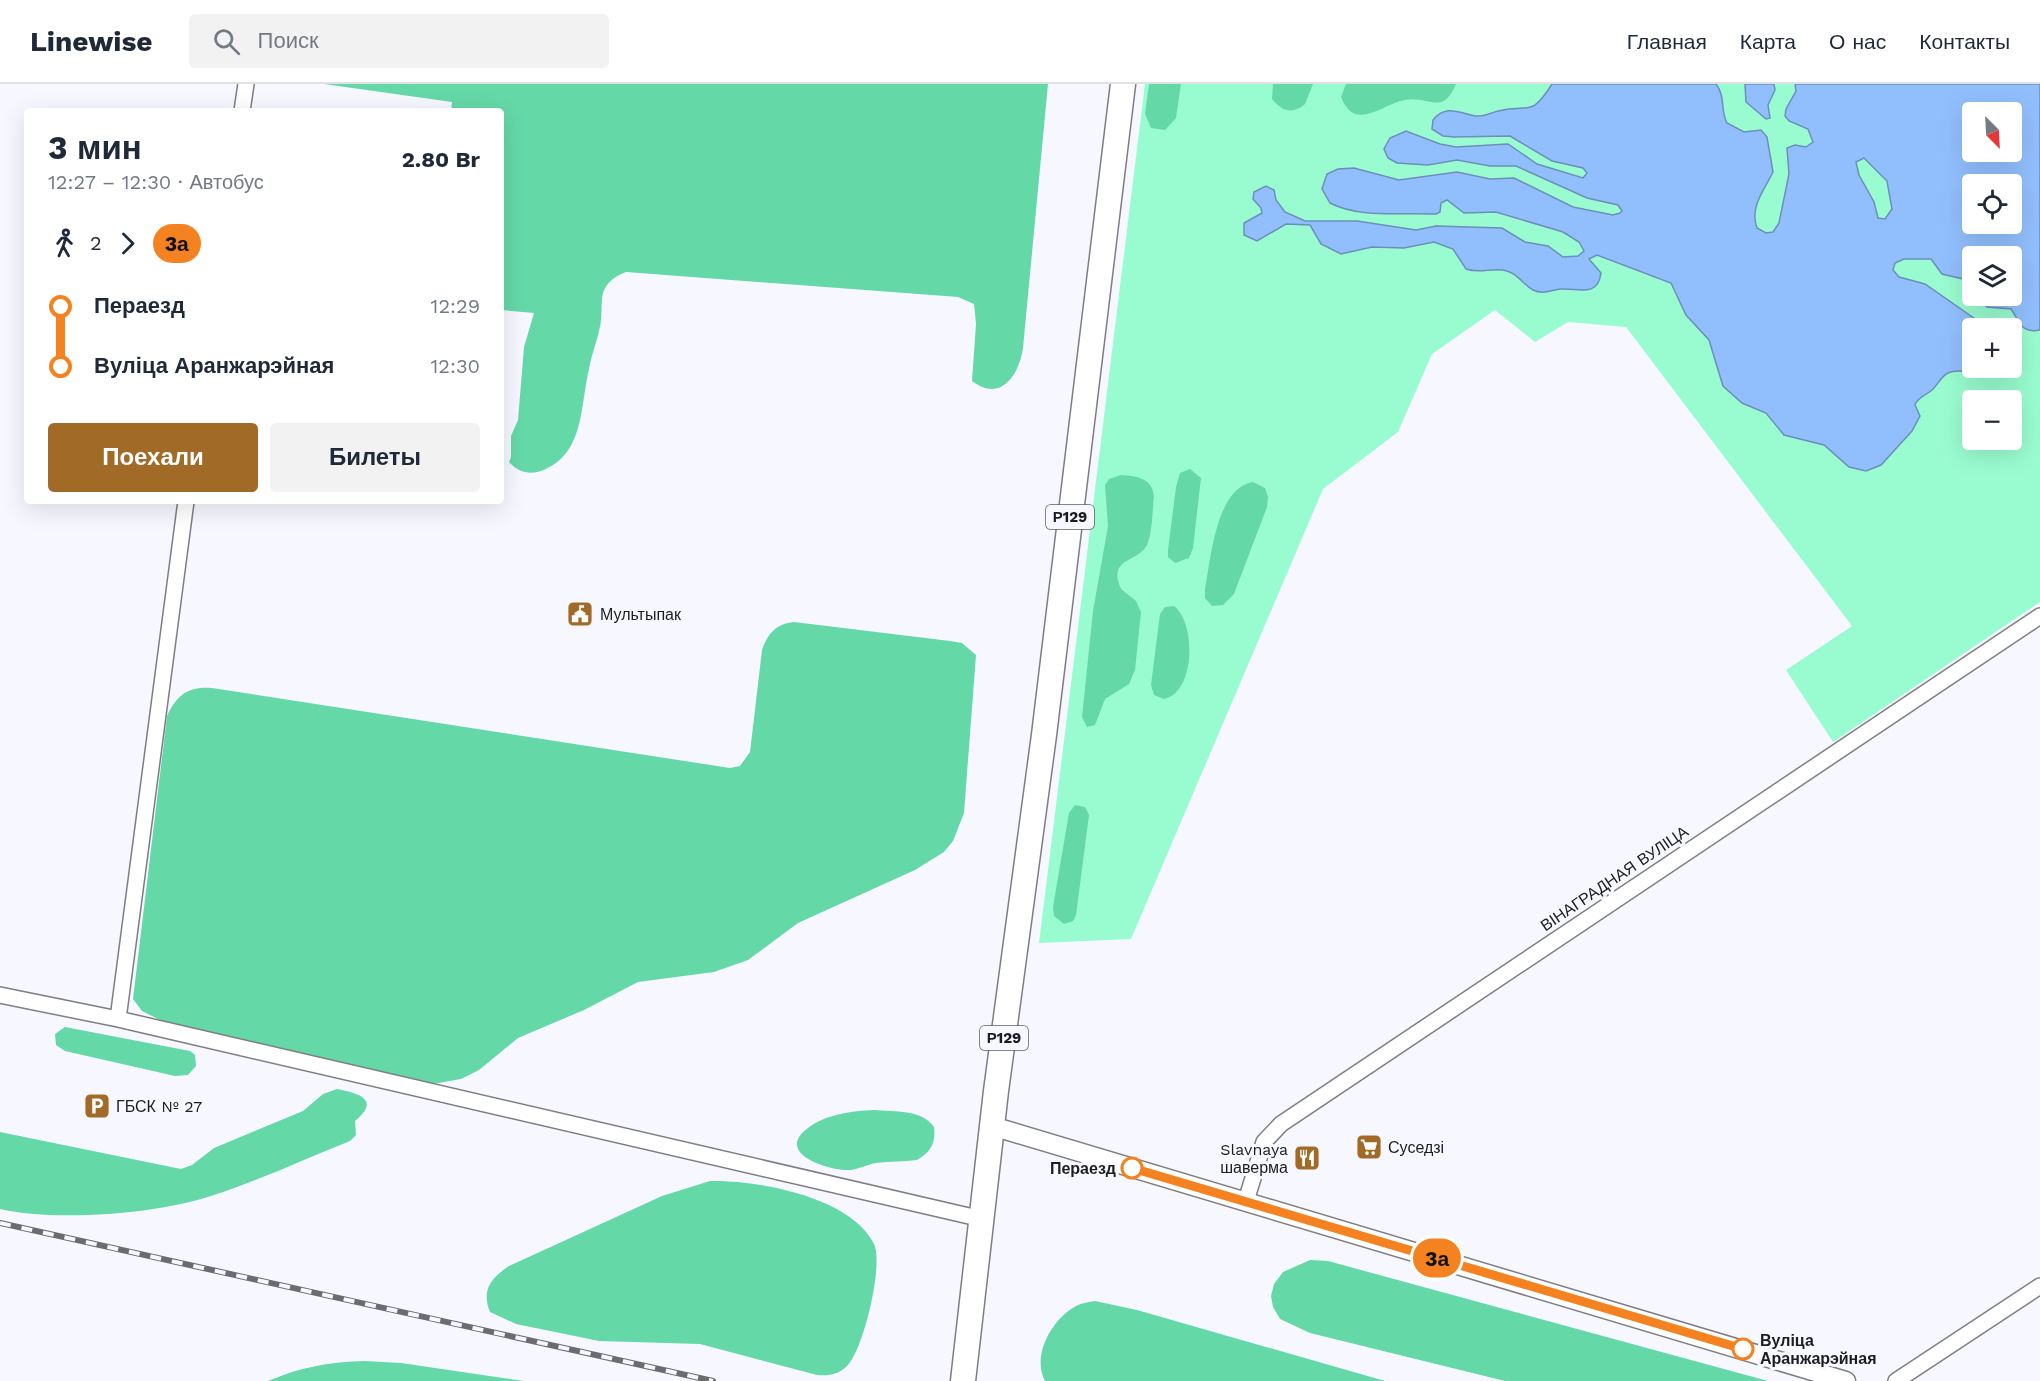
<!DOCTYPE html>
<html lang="ru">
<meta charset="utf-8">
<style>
body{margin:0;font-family:"Work Sans",sans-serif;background:#f2f2f3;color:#1f2937;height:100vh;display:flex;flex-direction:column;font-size:22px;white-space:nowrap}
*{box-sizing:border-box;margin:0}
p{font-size:20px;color:#747a83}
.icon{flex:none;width:33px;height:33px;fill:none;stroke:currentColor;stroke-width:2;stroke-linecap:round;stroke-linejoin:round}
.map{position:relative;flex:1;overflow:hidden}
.details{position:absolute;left:24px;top:24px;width:480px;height:396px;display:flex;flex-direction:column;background:#fff;border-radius:6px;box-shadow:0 6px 24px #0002}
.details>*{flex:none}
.badge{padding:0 12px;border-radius:20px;font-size:21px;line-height:39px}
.needle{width:39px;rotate:156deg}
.buttons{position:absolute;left:1962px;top:18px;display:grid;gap:12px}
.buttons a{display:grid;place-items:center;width:60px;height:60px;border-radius:6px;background:#fff;box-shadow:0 6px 24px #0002;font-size:30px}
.map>.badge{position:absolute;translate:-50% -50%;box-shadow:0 0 0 3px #fff}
.legs{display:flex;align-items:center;gap:9px;height:66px;padding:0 24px;font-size:20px}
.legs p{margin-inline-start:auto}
.overview{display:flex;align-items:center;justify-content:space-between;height:102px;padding:0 24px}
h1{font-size:33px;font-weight:700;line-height:45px}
.action{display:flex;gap:12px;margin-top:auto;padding:12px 24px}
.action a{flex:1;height:69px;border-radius:6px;background:#a16a26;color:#fff;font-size:24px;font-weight:700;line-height:69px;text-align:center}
.action a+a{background:#f2f2f3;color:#1f2937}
ul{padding:0 24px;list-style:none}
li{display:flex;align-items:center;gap:21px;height:60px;font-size:22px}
li i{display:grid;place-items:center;width:9px;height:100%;margin:0 8px;background:currentColor}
li i::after{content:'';width:15px;height:15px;margin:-8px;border:4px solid;border-radius:50%;background:#fff}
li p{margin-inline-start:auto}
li:first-child i{background:linear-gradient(#0000 50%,currentColor 0)}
li:last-child i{background:linear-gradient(currentColor 50%,#0000 0)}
header{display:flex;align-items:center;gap:36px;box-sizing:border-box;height:84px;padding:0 30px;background:#fff;border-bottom:2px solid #e0e1e3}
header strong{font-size:28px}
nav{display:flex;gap:33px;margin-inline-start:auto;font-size:21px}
.search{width:420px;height:54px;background:#f2f2f3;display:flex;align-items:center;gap:15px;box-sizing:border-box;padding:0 21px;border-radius:6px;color:#747a83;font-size:22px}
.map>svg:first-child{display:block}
.green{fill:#99fcd0;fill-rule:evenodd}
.forest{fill:#65d8a8}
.water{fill:#91bffd;stroke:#6e8eba;stroke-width:1.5;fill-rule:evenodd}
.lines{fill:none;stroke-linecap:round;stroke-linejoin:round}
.minor-casing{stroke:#7d7d83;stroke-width:18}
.tertiary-casing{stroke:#7d7d83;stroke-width:21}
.primary-casing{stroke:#7d7d83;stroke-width:27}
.minor{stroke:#fff;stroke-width:15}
.tertiary{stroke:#fff;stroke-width:18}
.primary{stroke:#fff;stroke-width:24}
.rail-casing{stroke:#6c6c70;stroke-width:6}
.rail{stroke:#f7f8ff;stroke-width:4;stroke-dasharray:11;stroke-linecap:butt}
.line-1-casing{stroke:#fff;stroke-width:14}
.line-1{stroke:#f58220;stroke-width:9}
.stop-1-dot{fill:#fff;stroke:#f58220;stroke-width:3}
.labels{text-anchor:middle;stroke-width:6;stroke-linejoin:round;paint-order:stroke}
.shield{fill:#f7f8ff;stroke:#5e5f62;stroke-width:1.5}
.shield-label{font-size:15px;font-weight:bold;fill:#1d1d1f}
.poi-label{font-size:16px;fill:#1d1d1f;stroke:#f7f8ff;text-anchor:start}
.street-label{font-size:16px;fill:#1d1d1f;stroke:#f7f8ff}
.stop-label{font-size:16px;font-weight:bold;fill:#1d1d1f;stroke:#f7f8ff;text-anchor:end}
</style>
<header>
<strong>Linewise</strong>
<div class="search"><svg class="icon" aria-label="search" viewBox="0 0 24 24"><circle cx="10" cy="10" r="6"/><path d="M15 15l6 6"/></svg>Поиск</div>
<nav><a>Главная</a><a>Карта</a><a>О нас</a><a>Контакты</a></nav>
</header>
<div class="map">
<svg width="2040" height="1297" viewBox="0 0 2040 1297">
<rect width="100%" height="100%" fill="#f7f8ff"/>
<!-- green -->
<path class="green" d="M 1145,0 L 2040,0 L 2040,518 L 1833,658 L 1786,586 L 1852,542 L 1626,243 L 1568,238 L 1535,258 L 1495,226 L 1432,270 L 1398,348 L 1323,405 L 1131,855 L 1039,859 ZM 1972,28 L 2012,28 L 2012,68 L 1972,68 ZM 1972,100 L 2012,100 L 2012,140 L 1972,140 ZM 1972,172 L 2012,172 L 2012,212 L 1972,212 ZM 1972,244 L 2012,244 L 2012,284 L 1972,284 ZM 1972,316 L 2012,316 L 2012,356 L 1972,356 Z"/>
<!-- forest -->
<path class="forest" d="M 324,0 L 1048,0 L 1023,264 C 1019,291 1001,319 972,297 L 976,240 L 974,220 L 958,213 L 626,188 C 616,192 607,197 603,209 C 601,217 602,227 601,236 C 599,253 592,268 589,285 C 580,322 585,371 541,387 C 529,391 518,388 509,378 L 511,373 L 511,352 L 518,336 L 524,263 L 534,229 L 501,226 L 501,27 L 451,27 L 452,18 Z
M 1149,0 L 1181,0 L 1176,34 L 1165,46 L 1151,44 L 1145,30 Z
M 1273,0 L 1313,0 L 1305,20 C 1292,31 1282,27 1272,15 Z
M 1346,0 L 1456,0 C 1442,33 1429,11 1405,16 C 1382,20 1355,49 1341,13 Z
M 1190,385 L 1201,394 L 1193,464 L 1189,474 L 1175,479 L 1168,473 L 1168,466 L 1176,403 L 1180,389 Z
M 1121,391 C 1137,392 1152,394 1154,412 C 1152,428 1153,446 1147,461 C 1138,479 1107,473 1121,505 L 1136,517 L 1141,528 L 1135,586 L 1129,600 L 1105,615 L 1095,641 L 1087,643 L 1082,633 L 1093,527 L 1108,442 L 1105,401 L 1109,395 Z
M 1253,398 L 1265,404 L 1268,413 L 1267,423 L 1234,510 L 1223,521 L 1212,522 L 1205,514 L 1205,505 C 1211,474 1216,404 1253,398 Z
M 1174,522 C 1196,539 1196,608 1164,615 L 1154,611 L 1151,601 L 1160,530 L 1165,523 Z
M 794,538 L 950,557 L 962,559 L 976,571 L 964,729 L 953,757 L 944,768 L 915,786 L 798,839 L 748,876 L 714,888 L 638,898 L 584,926 L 518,954 L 479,986 L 461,995 L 427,1001 L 166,939 L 142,927 L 133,915 L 167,632 C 177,611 188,602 212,604 L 730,684 L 740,682 L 750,668 L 762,566 C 768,549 776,540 794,538 Z
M 1075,721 L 1085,723 L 1089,731 L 1076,831 L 1073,837 L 1064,840 L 1054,832 L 1053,823 L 1069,729 Z
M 65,943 L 190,967 L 195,971 L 196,982 L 188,991 L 175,992 L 65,967 L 56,961 L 55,950 Z
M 337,1005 C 357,1009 382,1015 355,1037 L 356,1051 L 350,1057 C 305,1075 260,1096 214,1111 C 159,1130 56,1138 0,1125 L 0,1048 L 181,1085 L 192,1081 L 214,1064 L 303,1027 L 323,1010 Z
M 874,1026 C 894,1028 922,1025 934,1043 C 936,1059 931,1068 917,1076 C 904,1078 890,1077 876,1079 C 865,1081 856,1087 845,1086 C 824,1085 775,1068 808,1044 C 826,1030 852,1027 874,1026 Z
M 710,1097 C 758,1096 851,1113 874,1160 C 884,1180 863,1267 847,1282 C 838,1291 828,1292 817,1291 L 700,1260 L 599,1257 L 516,1240 L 490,1228 C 481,1206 491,1194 509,1182 L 662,1112 Z
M 1310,1176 L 1328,1177 L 1768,1297 L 1505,1297 L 1310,1249 L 1280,1235 L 1273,1223 L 1271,1212 L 1274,1200 L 1283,1188 Z
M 1095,1217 L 1137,1226 L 1385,1297 L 1045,1297 C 1031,1271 1053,1234 1076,1222 C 1082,1219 1089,1218 1095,1217 Z
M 365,1277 L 401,1279 L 524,1297 L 268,1297 C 301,1283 329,1278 365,1277 Z"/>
<!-- water -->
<path class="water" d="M 1552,0 L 1716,0 C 1726,13 1720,26 1727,39 L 1744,48 L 1761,46 L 1767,53 L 1773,88 C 1765,105 1749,123 1757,144 L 1766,149 L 1773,148 L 1779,139 L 1789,90 L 1787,64 L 1795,61 L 1806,63 L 1813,58 L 1808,45 L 1789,37 L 1785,32 L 1786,25 L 1796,7 L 1795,0 L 2040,0 L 2040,246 C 2021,250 2020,238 2011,225 L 1987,223 L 1976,212 L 2012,212 L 2012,172 L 1972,172 L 1972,206 L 1963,195 L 1942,190 L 1931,175 L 1904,175 L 1895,179 L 1893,186 L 1899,193 L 1925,200 L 1988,244 L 1972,244 L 1972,284 L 1984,284 C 1972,293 1961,283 1948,289 C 1940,293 1938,301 1932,306 C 1925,312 1918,313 1915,321 L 1920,332 L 1912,347 L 1881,381 L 1866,387 L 1849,383 L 1824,361 L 1784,351 L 1766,329 L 1742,319 L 1723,302 L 1709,256 L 1686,231 L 1671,199 L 1597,171 L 1589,175 L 1601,189 C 1598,214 1577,204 1561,205 C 1551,206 1543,211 1533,206 C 1522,200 1517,188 1503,186 C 1490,184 1480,190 1466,185 L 1453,165 L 1434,158 L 1404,164 L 1372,163 L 1341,170 L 1321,160 L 1310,141 L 1286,140 L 1257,157 L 1244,151 L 1244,139 L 1262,129 L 1261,124 L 1253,115 L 1254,108 L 1266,102 L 1274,106 L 1276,116 L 1285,128 L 1305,137 L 1357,137 L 1416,146 L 1436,142 L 1502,144 L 1525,158 L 1548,162 L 1563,173 L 1578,172 L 1584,167 L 1579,158 L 1563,148 L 1496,128 L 1464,129 L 1447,116 L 1441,119 L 1440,128 L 1436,130 C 1403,128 1361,135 1330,119 L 1322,105 L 1327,90 L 1338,85 L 1354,84 L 1399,96 L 1457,88 L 1490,95 L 1514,94 L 1573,123 L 1613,131 L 1620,129 L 1622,127 L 1618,121 L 1587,114 L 1516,82 L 1490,82 L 1457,76 L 1428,81 L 1397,79 L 1388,74 L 1384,65 L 1390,54 L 1406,47 L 1440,60 L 1456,63 L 1508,60 L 1537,80 L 1583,94 L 1587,89 L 1583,84 L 1552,77 L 1510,52 L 1454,53 L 1443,52 L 1432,45 L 1433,36 C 1446,20 1459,29 1475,32 C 1484,33 1490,29 1498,27 C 1529,19 1530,35 1552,0 ZM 1972,28 L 2012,28 L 2012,68 L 1972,68 ZM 1864,74 L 1887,97 L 1892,125 L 1885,135 L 1878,134 L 1874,118 L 1859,91 L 1856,78 ZM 1972,100 L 2012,100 L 2012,140 L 1972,140 Z
M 1745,0 L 1774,0 L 1775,6 L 1768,21 L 1770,34 L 1766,35 L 1746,18 Z"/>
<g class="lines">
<defs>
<path id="minor" d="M 242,27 L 246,0
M 0,911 L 118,935 L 982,1135
M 118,935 L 186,417
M 1246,1117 L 1264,1058 L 1281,1040 L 2040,532
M 1896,1297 L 2040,1202"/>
<path id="tertiary" d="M 992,1042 L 1846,1297"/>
<path id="primary" d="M 963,1297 L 996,1007 L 1044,651 L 1123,0"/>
</defs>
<!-- minor casing -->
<use href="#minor" class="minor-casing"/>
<!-- tertiary casing -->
<use href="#tertiary" class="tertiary-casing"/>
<!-- primary casing -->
<use href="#primary" class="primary-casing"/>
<!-- minor -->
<use href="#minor" class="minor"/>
<!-- tertiary -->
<use href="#tertiary" class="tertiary"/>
<!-- primary -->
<use href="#primary" class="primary"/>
<defs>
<path id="rail" d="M 0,1139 L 713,1297"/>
</defs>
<!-- rail casing -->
<use href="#rail" class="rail-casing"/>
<!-- rail -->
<use href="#rail" class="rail"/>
</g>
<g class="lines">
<defs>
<path id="line-1" d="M 1132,1084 L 1743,1265"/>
</defs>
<!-- line-1 casing -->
<use href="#line-1" class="line-1-casing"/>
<!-- line-1 -->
<use href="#line-1" class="line-1"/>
</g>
<!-- icons -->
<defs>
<symbol id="civic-square" viewBox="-11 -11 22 22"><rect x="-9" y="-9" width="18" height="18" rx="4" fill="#a16a26" stroke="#f7f8ff"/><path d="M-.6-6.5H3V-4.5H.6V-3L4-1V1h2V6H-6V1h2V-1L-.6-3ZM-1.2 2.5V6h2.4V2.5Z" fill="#fff"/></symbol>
<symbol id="parking-square" viewBox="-11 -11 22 22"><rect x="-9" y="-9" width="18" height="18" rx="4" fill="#a16a26" stroke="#f7f8ff"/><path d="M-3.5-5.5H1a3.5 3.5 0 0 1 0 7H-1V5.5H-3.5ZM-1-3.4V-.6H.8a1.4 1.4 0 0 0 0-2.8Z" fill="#fff"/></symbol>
<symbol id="supermarket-square" viewBox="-11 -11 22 22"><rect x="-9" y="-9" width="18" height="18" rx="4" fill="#a16a26" stroke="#f7f8ff"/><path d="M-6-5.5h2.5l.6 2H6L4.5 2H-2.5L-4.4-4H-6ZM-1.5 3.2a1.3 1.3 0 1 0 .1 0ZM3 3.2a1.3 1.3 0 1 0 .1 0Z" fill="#fff"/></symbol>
<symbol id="restaurant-square" viewBox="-11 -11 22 22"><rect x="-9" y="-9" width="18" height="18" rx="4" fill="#a16a26" stroke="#f7f8ff"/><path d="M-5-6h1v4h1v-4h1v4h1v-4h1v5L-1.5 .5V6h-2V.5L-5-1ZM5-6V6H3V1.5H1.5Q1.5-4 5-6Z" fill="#fff"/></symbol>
</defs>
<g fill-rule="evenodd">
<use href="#civic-square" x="565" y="515" width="30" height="30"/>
<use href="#parking-square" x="82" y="1007" width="30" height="30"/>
<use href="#supermarket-square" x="1354" y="1048" width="30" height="30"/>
<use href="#restaurant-square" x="1292" y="1059" width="30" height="30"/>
</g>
<!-- markers -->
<g class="stop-1-dot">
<circle cx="1132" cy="1084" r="10"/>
<circle cx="1743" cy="1265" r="10"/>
</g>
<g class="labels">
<!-- shield labels -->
<g class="shield">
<rect x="1046" y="421" width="48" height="24" rx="4.5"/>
<rect x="980" y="942" width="48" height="24" rx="4.5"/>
</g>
<g class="shield-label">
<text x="1070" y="438">Р129</text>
<text x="1004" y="959">Р129</text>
</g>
<!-- poi labels -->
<g class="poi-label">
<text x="600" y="536">Мультыпак</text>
<text x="116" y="1028">ГБСК № 27</text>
<text x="1388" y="1069">Суседзі</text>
<text x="1288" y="1071" text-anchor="end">Slavnaya<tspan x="1288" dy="18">шаверма</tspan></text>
</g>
<!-- street labels -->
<g class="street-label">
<text transform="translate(1614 794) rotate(-34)" y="6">ВІНАГРАДНАЯ ВУЛІЦА</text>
</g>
<!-- stop labels -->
<g class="stop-label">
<text x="1116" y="1090">Пераезд</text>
<text x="1760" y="1262" text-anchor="start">Вуліца<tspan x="1760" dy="18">Аранжарэйная</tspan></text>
</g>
</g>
</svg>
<div class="buttons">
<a><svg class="needle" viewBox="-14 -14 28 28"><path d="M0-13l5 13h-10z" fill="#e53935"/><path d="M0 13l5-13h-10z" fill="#747a83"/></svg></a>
<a><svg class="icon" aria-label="locate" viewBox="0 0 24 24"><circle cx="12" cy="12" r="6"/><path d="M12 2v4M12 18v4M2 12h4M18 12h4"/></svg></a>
<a><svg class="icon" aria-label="layers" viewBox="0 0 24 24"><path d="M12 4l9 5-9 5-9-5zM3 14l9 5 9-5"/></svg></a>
<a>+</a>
<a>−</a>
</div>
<b class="badge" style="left:1437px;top:1174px;background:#f58220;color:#111">3а</b>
<section class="details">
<div class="overview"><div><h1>3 мин</h1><p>12:27 – 12:30 · Автобус</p></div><b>2.80 Br</b></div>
<div class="legs"><svg class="icon" aria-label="walk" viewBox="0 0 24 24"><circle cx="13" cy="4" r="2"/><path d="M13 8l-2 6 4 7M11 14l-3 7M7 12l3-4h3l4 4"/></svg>2<svg class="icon" aria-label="forward" viewBox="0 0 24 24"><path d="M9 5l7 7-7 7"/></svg><b class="badge" style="background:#f58220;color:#111">3а</b></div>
<ul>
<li><i style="color:#f58220"></i><b>Пераезд</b><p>12:29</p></li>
<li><i style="color:#f58220"></i><b>Вуліца Аранжарэйная</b><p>12:30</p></li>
</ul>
<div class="action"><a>Поехали</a><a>Билеты</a></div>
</section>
</div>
